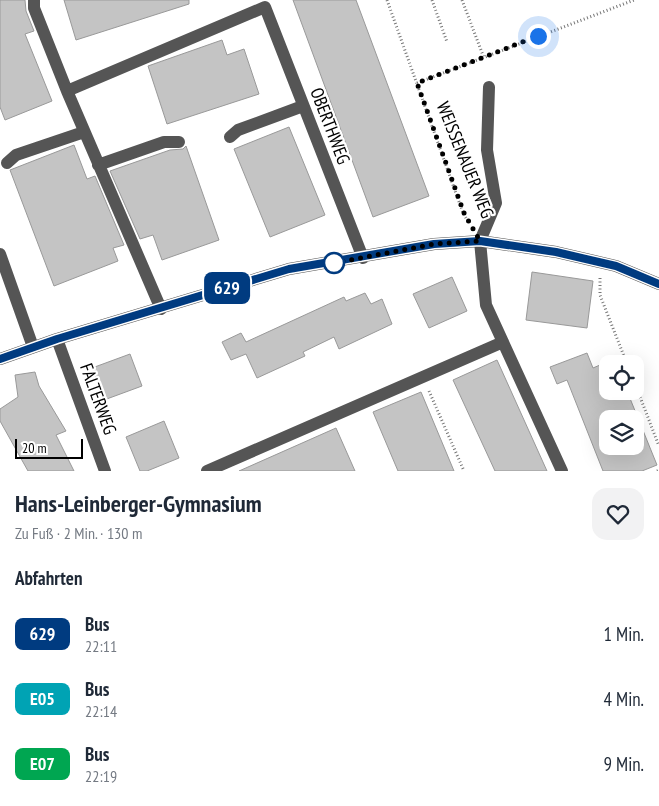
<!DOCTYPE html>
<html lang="de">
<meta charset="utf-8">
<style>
body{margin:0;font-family:"PT Sans Narrow",sans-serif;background:#f2f2f3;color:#1f2937;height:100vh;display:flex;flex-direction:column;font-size:19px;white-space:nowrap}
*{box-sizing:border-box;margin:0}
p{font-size:16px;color:#747a83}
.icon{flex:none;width:28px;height:28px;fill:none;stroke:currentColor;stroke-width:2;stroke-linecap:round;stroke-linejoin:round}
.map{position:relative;height:471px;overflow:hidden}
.sheet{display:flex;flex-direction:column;background:#fff;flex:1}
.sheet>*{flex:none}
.badge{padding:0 10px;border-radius:8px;font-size:18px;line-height:32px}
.controls{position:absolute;left:599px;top:355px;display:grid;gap:10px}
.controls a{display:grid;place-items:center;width:45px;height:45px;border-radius:10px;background:#fff;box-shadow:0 5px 20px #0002;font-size:25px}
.scale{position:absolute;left:15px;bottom:12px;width:68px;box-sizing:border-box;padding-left:5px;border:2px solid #000;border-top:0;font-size:14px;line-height:18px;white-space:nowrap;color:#000;-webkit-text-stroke:4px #fff;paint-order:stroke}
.you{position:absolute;width:25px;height:25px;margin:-12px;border:4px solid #fff;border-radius:50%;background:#1a73e8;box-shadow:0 0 0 8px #1a73e833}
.map>.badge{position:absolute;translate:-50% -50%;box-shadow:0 0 0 2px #fff}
h2{padding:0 15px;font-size:19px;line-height:45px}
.round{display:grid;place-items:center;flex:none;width:52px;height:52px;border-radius:15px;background:#f2f2f3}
.overview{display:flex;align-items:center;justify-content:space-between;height:85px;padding:0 15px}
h1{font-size:24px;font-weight:800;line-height:38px}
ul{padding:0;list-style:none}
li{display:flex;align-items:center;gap:15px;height:65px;padding:0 15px}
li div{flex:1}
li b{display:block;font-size:19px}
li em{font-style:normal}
li .badge{min-width:55px;font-weight:700;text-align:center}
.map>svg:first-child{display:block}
.building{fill:#c4c4c4;stroke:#999;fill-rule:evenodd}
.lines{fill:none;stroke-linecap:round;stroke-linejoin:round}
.path{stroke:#777;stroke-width:3;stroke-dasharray:1 2.5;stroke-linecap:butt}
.minor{stroke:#555;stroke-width:12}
.line-casing{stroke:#fff;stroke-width:11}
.line{stroke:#003b80;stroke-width:8}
.walk{stroke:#000;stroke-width:5;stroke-dasharray:0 9}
.stop-dot{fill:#fff;stroke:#003b80;stroke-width:2.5}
.labels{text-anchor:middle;stroke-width:4.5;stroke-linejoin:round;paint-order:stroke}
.street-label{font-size:18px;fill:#000;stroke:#fff}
</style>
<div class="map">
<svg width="659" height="471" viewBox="0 0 659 471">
<rect width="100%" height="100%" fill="#fff"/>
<!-- building -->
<path class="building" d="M 0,0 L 25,0 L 26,11 L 34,31 L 25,34 L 52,101 L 5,120 L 0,107 Z
M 64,0 L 189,0 L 189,4 L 76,40 Z
M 293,0 L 356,0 L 429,196 L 373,217 Z
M 222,40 L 227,55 L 244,49 L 259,94 L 167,124 L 148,66 Z
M 289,127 L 325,215 L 270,237 L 234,149 Z
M 74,145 L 87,179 L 95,176 L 124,245 L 113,248 L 118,261 L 54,286 L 10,170 Z
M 186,146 L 219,240 L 162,260 L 153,235 L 140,239 L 110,171 L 170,150 L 183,149 Z
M 532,272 L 593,281 L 587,328 L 526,320 Z
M 452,277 L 467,311 L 429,328 L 413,294 Z
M 365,293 L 371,304 L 382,299 L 392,324 L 339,349 L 334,337 L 303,352 L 305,356 L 257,378 L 246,354 L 231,360 L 222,342 L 241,333 L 246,342 L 344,297 L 346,301 Z
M 587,353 L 593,368 L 614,359 L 616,364 L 608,364 L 608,391 L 627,391 L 657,465 L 642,471 L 603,471 L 567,380 L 557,384 L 550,367 ZM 608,419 L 635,419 L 635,446 L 608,446 Z
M 130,354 L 142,386 L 104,400 L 92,368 Z
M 497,360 L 547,471 L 495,471 L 453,380 Z
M 35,372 L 39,386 L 66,431 L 56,435 L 74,471 L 28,471 L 0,421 L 0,409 L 18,397 L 15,375 Z
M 421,392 L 454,471 L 398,471 L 373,412 Z
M 164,421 L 179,458 L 147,471 L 140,471 L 126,437 Z
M 336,428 L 355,471 L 239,471 Z"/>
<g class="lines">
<!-- path -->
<path class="path" d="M 387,0 L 463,213 L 469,223
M 432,0 L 447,42
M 462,0 L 484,58
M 417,83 L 634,0
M 600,278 L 600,295 L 627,364
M 635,384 L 659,446
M 429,391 L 464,471
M 657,471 L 659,470"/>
<!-- minor -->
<path class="minor" d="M 34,0 L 34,8 L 67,91
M 489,87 L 487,150 L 496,203 L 480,241 L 486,305 L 562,471
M 230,137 L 238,130 L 303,106
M 7,163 L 16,155 L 84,132
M 98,165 L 164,142 L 179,142
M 0,254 L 33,347
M 161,309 L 67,91 L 265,7 L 363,258
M 57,339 L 105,471
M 0,359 L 57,339 L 289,269 L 434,244 L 480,241 L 556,252 L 616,266 L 659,284
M 207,471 L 503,342"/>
</g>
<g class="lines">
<defs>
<path id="line" d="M 0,359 L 57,339 L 289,269 L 434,244 L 480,241 L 556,252 L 616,266 L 659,284"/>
</defs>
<!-- line casing -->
<use href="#line" class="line-casing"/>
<!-- line -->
<use href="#line" class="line"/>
<!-- walk -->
<path class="walk" d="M 334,263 L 434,244 L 480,241 L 464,213 L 417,83 L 538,36"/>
</g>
<!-- markers -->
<circle class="stop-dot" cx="334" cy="263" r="10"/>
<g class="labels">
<!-- street labels -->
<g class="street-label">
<text transform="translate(330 126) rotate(69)" y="6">OBERTHWEG</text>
<text transform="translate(465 160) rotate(68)" y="6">WEISSENAUER WEG</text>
<text transform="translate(98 399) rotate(70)" y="6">FALTERWEG</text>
</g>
</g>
</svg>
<div class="controls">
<a><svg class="icon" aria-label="locate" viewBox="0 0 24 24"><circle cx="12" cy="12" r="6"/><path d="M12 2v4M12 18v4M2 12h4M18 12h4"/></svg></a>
<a><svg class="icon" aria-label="layers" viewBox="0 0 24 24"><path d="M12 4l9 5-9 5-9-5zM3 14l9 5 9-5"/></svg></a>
</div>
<div class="scale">20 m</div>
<div class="you" style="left:538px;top:36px"></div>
<b class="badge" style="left:227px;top:288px;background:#003b80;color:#fff">629</b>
</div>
<section class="sheet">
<div class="overview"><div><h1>Hans-Leinberger-Gymnasium</h1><p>Zu Fuß · 2 Min. · 130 m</p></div><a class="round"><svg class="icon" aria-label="heart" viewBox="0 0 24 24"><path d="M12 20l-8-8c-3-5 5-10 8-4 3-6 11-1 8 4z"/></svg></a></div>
<h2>Abfahrten</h2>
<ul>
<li><span class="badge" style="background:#003b80;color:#fff">629</span><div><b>Bus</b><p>22:11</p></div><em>1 Min.</em></li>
<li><span class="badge" style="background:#00a3b4;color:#fff">E05</span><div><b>Bus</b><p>22:14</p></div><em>4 Min.</em></li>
<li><span class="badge" style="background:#00a651;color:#fff">E07</span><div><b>Bus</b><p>22:19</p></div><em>9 Min.</em></li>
</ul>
</section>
